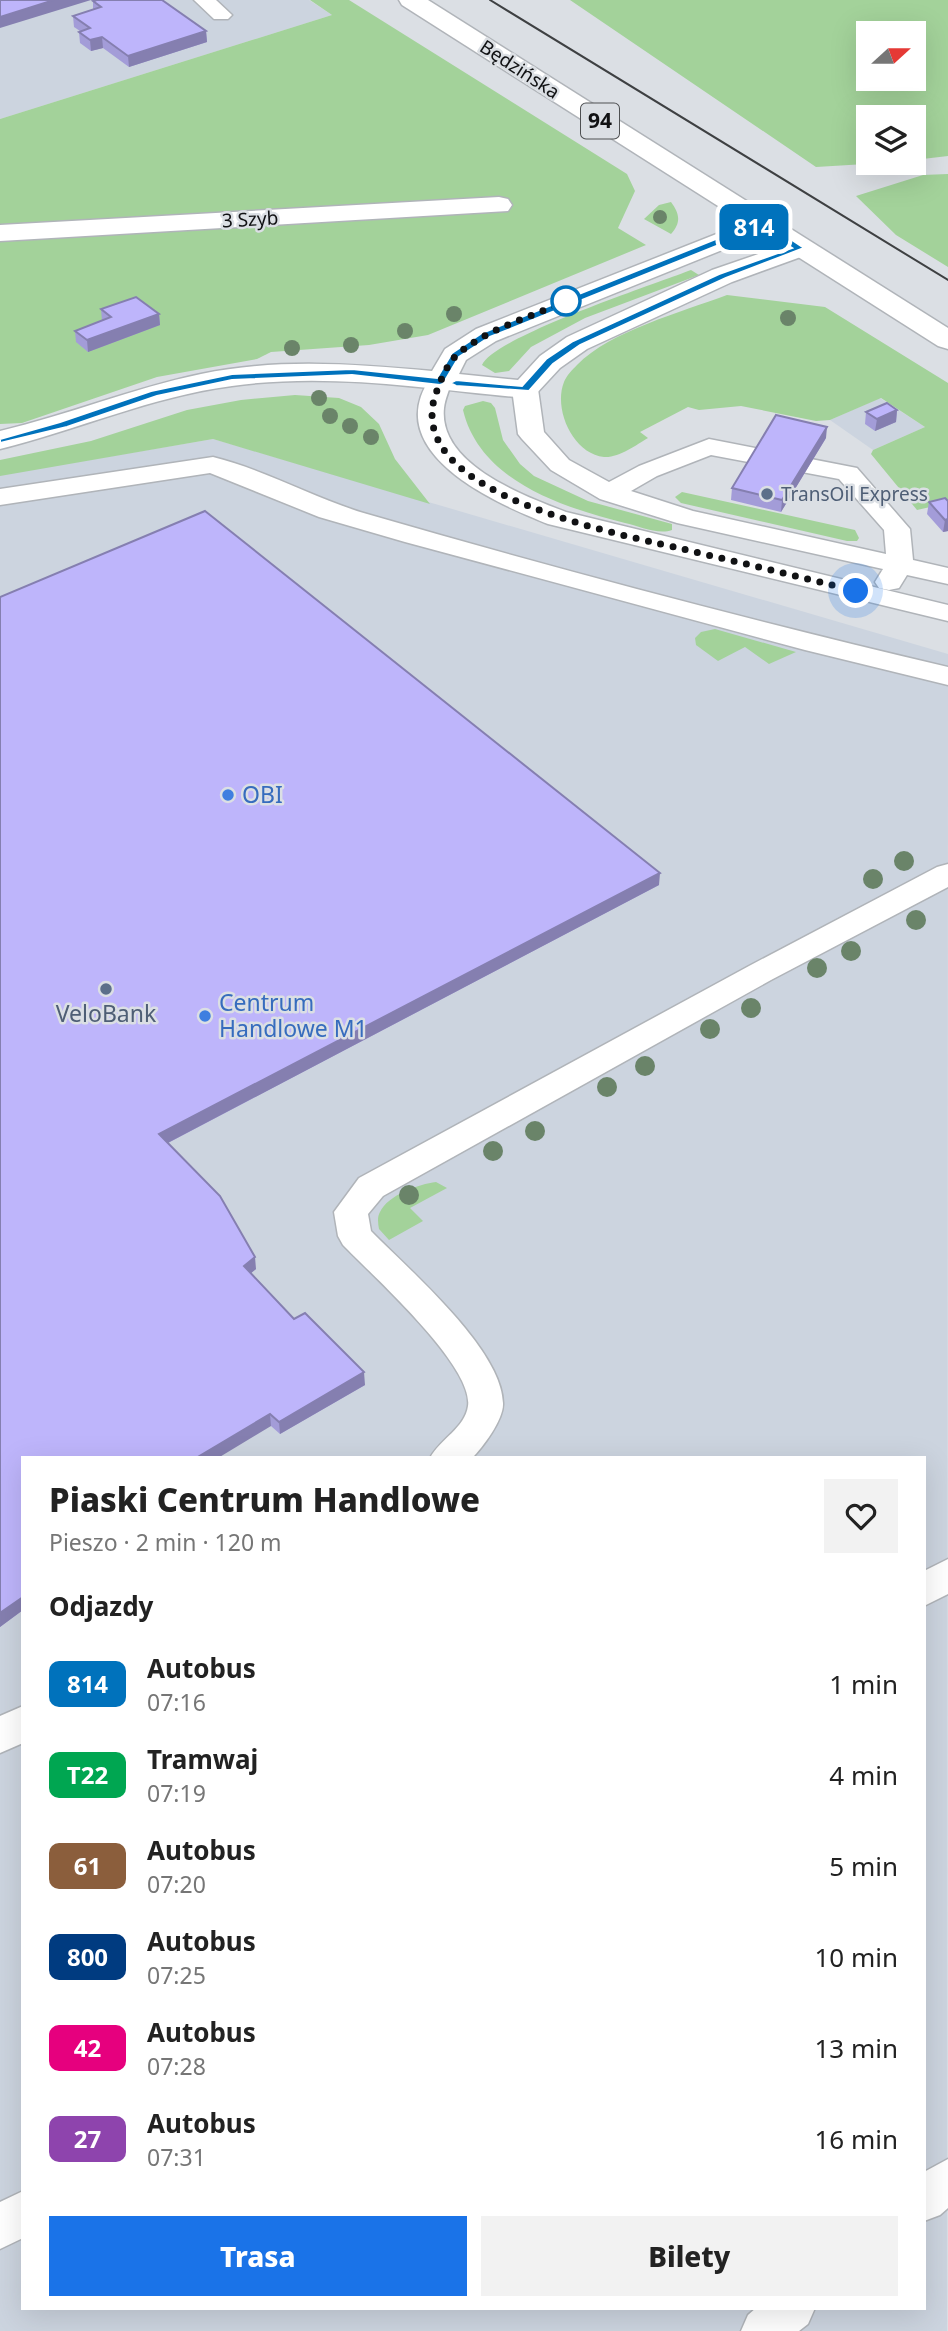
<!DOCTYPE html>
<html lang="pl">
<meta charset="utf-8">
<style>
body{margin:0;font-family:"Noto Sans",sans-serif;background:#f2f2f2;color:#222;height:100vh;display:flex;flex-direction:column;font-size:26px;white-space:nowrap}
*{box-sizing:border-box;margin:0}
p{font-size:23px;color:#767676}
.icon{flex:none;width:38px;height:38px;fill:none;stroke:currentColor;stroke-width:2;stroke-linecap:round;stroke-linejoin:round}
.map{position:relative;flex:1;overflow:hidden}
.drawer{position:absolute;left:21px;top:1456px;width:905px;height:854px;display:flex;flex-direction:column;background:#fff;border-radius:0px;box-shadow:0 7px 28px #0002}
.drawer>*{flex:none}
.badge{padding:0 14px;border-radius:10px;font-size:24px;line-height:46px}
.needle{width:46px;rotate:69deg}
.tools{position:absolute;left:856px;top:21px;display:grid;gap:14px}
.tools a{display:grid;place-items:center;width:70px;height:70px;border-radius:0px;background:#fff;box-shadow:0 7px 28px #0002;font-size:35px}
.you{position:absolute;width:35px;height:35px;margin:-18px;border:5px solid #fff;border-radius:50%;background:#1a73e8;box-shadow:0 0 0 10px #1a73e833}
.map>.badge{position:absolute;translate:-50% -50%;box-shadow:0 0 0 4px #fff}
h2{padding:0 28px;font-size:26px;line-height:63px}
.round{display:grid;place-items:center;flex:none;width:74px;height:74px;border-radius:0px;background:#f2f2f2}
.head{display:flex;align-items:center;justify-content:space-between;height:119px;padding:0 28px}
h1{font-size:33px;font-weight:800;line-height:52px}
.button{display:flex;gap:14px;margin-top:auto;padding:14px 28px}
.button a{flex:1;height:80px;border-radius:0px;background:#1a73e8;color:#fff;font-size:28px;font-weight:800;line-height:80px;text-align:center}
.button a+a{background:#f2f2f2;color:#222}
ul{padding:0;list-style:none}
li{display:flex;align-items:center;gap:21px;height:91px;padding:0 28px}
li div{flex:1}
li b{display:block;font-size:26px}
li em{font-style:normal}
li .badge{min-width:77px;font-weight:700;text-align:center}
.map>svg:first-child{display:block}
.built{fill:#ccd4df;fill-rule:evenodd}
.green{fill:#a3d29a;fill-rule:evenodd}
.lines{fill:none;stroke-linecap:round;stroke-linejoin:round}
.lane-casing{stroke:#b0b4b9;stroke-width:3}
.street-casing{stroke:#b0b4b9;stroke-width:3}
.primary-casing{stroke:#b0b4b9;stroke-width:3}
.lane{fill:#fff;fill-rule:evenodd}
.street{fill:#fff;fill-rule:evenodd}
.primary{fill:#fff;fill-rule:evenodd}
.tram{stroke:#3e4042;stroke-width:2}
.tree{fill:#6a8469}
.wall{fill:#a39cd8}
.shaded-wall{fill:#857fb0}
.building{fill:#beb5fb;stroke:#857fb0;stroke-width:2}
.line{fill:#0072bc;stroke:#fff;stroke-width:2}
.walk{stroke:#111214;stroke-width:7;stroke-dasharray:0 12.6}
.stop-dot{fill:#fff;stroke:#0072bc;stroke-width:3.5}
.service-dot{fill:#5c6f8a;stroke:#dbdfe4;stroke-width:2.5}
.shop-dot{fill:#3f7fe0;stroke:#dbdfe4;stroke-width:2.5}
.labels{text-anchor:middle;stroke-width:5;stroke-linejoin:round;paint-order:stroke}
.far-street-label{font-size:19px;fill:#111214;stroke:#dbdfe4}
.far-service-label{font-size:19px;fill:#4e5e75;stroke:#dbdfe4;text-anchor:start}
.shield{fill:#dbdfe4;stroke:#4e5052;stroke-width:2}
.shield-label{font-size:21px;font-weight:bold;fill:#111214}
.shop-label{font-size:23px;fill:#366cbe;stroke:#dbdfe4;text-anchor:start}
.service-label{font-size:23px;fill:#4e5e75;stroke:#dbdfe4}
</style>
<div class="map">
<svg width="948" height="2331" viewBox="0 0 948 2331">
<rect width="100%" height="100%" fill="#dbdfe4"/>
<!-- built -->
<path class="built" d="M 0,0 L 309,0 L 332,15 L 0,119 Z
M 880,398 L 925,427 L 873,450 L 830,420 Z
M 213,439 L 948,654 L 947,2331 L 0,2331 L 0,475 ZM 23,1458 L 924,1458 L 924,2308 L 23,2308 Z"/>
<!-- green -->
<path class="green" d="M 310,0 L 349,0 L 627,174 L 635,191 L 618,228 L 646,245 L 428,335 L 369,345 L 271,352 L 257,359 L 157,377 L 22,423 L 0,424 L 0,119 L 332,15 Z
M 570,0 L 948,0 L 948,156 L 914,160 L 914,117 L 868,117 L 868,163 L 882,163 L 816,167 ZM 868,33 L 914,33 L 914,79 L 868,79 Z
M 948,174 L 948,267 L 896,235 L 856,196 L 923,175 Z
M 671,202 C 679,213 682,222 671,234 L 644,219 L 659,205 Z
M 691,270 L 699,275 L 585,318 L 531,347 L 509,371 L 495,373 L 482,365 C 494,337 655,284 691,270 Z
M 727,295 L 825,307 L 948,383 L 948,503 L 917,510 L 871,454 L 873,450 L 925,427 L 881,398 L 830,420 L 816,421 L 741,406 L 699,410 L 688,407 L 640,432 L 648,438 C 636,445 619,458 604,457 C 573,454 553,409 564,382 C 566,376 573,369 577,365 C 610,331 682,312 727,295 Z
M 295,395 L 339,398 L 361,407 L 379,424 L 395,459 L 430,504 L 213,439 L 0,476 L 0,460 L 91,441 L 187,410 L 241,400 Z
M 483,401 L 491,403 L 495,408 L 503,440 L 520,464 L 534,476 L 588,501 L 672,524 L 672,530 C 658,535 639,526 625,523 C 562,507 480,481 463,410 L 465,406 Z
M 682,492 L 855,530 L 859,538 L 857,541 L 847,541 L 681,503 L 675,497 Z
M 715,629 L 789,650 L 796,652 L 769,664 L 745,647 L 718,661 L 696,645 L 695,638 L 701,632 Z
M 436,1182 L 447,1188 L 410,1208 L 423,1221 L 389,1240 L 379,1229 C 378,1223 377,1217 380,1212 C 388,1195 419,1184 436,1182 Z"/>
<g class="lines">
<defs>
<path id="lane" d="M 194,0 L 216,0 L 232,15 L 228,19 L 214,19 Z
M 440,375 L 449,377 L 452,382 C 449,390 445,399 444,408 C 438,465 525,496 566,512 L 948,605 L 948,621 L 548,524 C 495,503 379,452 431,377 Z
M 525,381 L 534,384 L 538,389 L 544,432 L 569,460 L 609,482 L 639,466 L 709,439 L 857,468 L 910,529 L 913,560 L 948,568 L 948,584 L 907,575 L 899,588 L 889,590 L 879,588 L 875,582 L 883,569 L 677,523 L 600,499 L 551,470 L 522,439 L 518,434 L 512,389 L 516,384 ZM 711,455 L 839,479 L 884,530 L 886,554 L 693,511 L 631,491 L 657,476 Z
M 213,457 C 266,470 315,499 367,514 C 560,570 753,621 948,667 L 948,685 L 805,650 L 405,542 L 319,517 L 210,473 L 0,505 L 0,489 Z
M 948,864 L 948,887 L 771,980 L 383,1196 L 368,1214 L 371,1231 C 408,1269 502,1349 503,1403 C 504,1419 483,1447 472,1458 L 430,1458 C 440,1439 465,1428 468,1406 C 474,1366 371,1274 343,1245 L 338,1236 L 334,1212 L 359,1178 L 749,966 L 937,867 Z
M 948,1559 L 948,1594 L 924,1606 L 924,1571 Z
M 23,1706 L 23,1743 L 0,1753 L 0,1716 Z
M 948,2159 L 948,2208 L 940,2215 L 924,2221 L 924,2172 Z
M 23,2191 L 23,2238 L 0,2249 L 0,2202 Z
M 756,2308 L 815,2308 L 808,2324 L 799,2331 L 741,2331 L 748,2315 Z"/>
<path id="street" d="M 499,197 L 508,199 L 512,205 L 508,211 L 0,241 L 0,225 Z
M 762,216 L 772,218 L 775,224 L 772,230 L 496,341 L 466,360 L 459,374 L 518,380 L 540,356 L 567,337 L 712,270 L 799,240 L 809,242 L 813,248 L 809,254 L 732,282 L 587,349 L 560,368 L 535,395 L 525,398 C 428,389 329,372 232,386 C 153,396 77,430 0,449 L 0,431 C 68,415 133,388 201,374 C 277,358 355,364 432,371 L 445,349 L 476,329 Z"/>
<path id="primary" d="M 399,0 L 428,0 L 948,328 L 948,349 L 938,346 L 402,5 Z"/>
</defs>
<!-- lane casing -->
<use href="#lane" class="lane-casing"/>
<!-- street casing -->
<use href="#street" class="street-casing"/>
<!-- primary casing -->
<use href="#primary" class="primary-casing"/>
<!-- lane -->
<use href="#lane" class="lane"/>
<!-- street -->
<use href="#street" class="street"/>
<!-- primary -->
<use href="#primary" class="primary"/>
<!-- tram -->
<path class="tram" d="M 490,0 L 948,280"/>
</g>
<!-- trees -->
<g class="tree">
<circle cx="660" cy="217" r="7"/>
<circle cx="454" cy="314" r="8"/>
<circle cx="788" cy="318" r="8"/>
<circle cx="405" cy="331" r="8"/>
<circle cx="351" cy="345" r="8"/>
<circle cx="292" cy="348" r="8"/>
<circle cx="319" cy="398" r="8"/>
<circle cx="330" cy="416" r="8"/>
<circle cx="350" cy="426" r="8"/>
<circle cx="371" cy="437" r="8"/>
<circle cx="904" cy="861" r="10"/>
<circle cx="873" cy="879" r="10"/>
<circle cx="916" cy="920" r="10"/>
<circle cx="851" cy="951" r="10"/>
<circle cx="817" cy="968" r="10"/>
<circle cx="751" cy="1008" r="10"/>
<circle cx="710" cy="1029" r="10"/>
<circle cx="645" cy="1066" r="10"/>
<circle cx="607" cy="1087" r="10"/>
<circle cx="535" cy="1131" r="10"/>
<circle cx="493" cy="1151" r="10"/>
<circle cx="409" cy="1195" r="10"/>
</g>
<!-- wall -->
<path class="wall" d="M 93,1 L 206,31 L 207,42 L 129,67 L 103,48 L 91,51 L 80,43 L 79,32 L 80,31 L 74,27 L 73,16 L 93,9 Z
M 101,309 L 159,314 L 160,325 L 88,352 L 76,342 L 75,331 L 102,321 Z
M 897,410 L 896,422 L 875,431 L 865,424 L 866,412 Z
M 826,438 L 781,512 L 731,500 L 732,488 Z
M 948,501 L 948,531 L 943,532 L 927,514 L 929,502 Z
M 0,597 L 659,885 L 168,1143 L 256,1269 L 251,1273 L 294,1319 L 365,1385 L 280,1434 L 271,1426 L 23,1458 L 23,1610 L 0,1627 Z"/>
<!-- shaded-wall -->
<path class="shaded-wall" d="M 54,0 L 91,0 L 0,28 L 0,17 Z
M 206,31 L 207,42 L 129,67 L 128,56 Z
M 102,37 L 103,48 L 91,51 L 90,40 Z
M 159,314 L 160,325 L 88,352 L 87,340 Z
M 897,410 L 896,422 L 875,431 L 877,419 Z
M 827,427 L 826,438 L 781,512 L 782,500 Z
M 948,519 L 948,531 L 943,532 L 945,520 Z
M 660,873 L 659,885 L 160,1147 L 159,1134 Z
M 255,1257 L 256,1269 L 245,1278 L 244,1266 Z
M 364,1372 L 365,1385 L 280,1434 L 279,1422 Z
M 270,1414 L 271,1426 L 218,1458 L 196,1458 Z
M 23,1597 L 23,1610 L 0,1627 L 0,1613 Z"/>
<!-- building -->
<path class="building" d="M 0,0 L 54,0 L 0,17 Z
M 97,0 L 162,0 L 206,31 L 128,56 L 102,37 L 90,40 L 79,32 L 90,28 L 73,16 L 101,7 L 93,1 Z
M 136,297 L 159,314 L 87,340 L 75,331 L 111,317 L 101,309 Z
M 887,403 L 897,410 L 877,419 L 866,412 Z
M 776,415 L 827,427 L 782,500 L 732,488 Z
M 945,498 L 948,501 L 948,519 L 945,520 L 929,502 Z
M 205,511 L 660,873 L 159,1134 L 220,1196 L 255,1257 L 244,1266 L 294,1319 L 305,1313 L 364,1372 L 279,1422 L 270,1414 L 196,1458 L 23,1458 L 23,1597 L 0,1613 L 0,597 Z"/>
<!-- line -->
<path class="line" d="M 758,222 L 765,222 L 804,248 L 726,278 L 580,345 L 553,364 L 529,391 L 456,386 L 450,383 L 456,380 L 522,386 L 546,359 L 573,341 L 719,274 L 792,248 L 761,228 L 490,337 L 459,357 L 443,384 L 440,385 L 352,375 L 232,380 L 157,396 L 67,427 L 0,443 L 0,439 L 60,422 L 151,391 L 232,374 L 352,369 L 437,378 L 452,353 L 482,333 Z"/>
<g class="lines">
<!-- walk -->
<path class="walk" d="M 566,301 C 532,317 488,328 458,354 C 447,363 440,382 435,396 C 404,497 626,535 691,551 C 746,564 801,577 856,591"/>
</g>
<!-- markers -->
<circle class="stop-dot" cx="566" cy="301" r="14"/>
<g class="service-dot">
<circle cx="767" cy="494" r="7"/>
<circle cx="106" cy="989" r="7"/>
</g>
<g class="shop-dot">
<circle cx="228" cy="795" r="7"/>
<circle cx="205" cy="1016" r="7"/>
</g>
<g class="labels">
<!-- far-street labels -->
<g class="far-street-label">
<text transform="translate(520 69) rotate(33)" y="7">Będzińska</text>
<text transform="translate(250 219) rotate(-3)" y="7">3 Szyb</text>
</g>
<!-- far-service labels -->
<g class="far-service-label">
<text x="781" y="501">TransOil Express</text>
</g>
<!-- shield labels -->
<rect class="shield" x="581" y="103.5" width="38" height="35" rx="5"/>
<g class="shield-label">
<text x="600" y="128">94</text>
</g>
<!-- shop labels -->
<g class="shop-label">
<text x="242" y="803">OBI</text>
<text x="219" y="1011">Centrum<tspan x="219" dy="26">Handlowe M1</tspan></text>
</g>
<!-- service labels -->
<g class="service-label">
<text x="106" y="1022">VeloBank</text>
</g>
</g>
</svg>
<div class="tools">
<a><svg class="needle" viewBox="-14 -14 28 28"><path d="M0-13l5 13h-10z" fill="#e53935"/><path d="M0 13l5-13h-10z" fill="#767676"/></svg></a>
<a><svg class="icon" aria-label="layers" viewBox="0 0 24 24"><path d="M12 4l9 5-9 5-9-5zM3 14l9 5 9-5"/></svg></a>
</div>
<div class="you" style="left:856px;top:591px"></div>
<b class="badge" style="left:754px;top:227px;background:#0072bc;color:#fff">814</b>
<section class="drawer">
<div class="head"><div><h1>Piaski Centrum Handlowe</h1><p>Pieszo · 2 min · 120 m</p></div><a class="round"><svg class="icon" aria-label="heart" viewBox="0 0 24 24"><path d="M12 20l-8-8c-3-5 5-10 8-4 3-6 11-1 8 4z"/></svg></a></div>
<h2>Odjazdy</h2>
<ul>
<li><span class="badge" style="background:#0072bc;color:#fff">814</span><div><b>Autobus</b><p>07:16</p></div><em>1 min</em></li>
<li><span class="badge" style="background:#00a651;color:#fff">T22</span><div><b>Tramwaj</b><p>07:19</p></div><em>4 min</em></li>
<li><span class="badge" style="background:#8b5e3c;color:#fff">61</span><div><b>Autobus</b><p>07:20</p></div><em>5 min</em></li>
<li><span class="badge" style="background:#003b80;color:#fff">800</span><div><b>Autobus</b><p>07:25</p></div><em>10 min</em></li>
<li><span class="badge" style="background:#e6007e;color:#fff">42</span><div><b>Autobus</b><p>07:28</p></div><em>13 min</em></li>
<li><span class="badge" style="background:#8e44ad;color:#fff">27</span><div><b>Autobus</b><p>07:31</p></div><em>16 min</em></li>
</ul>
<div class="button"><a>Trasa</a><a>Bilety</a></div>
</section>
</div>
